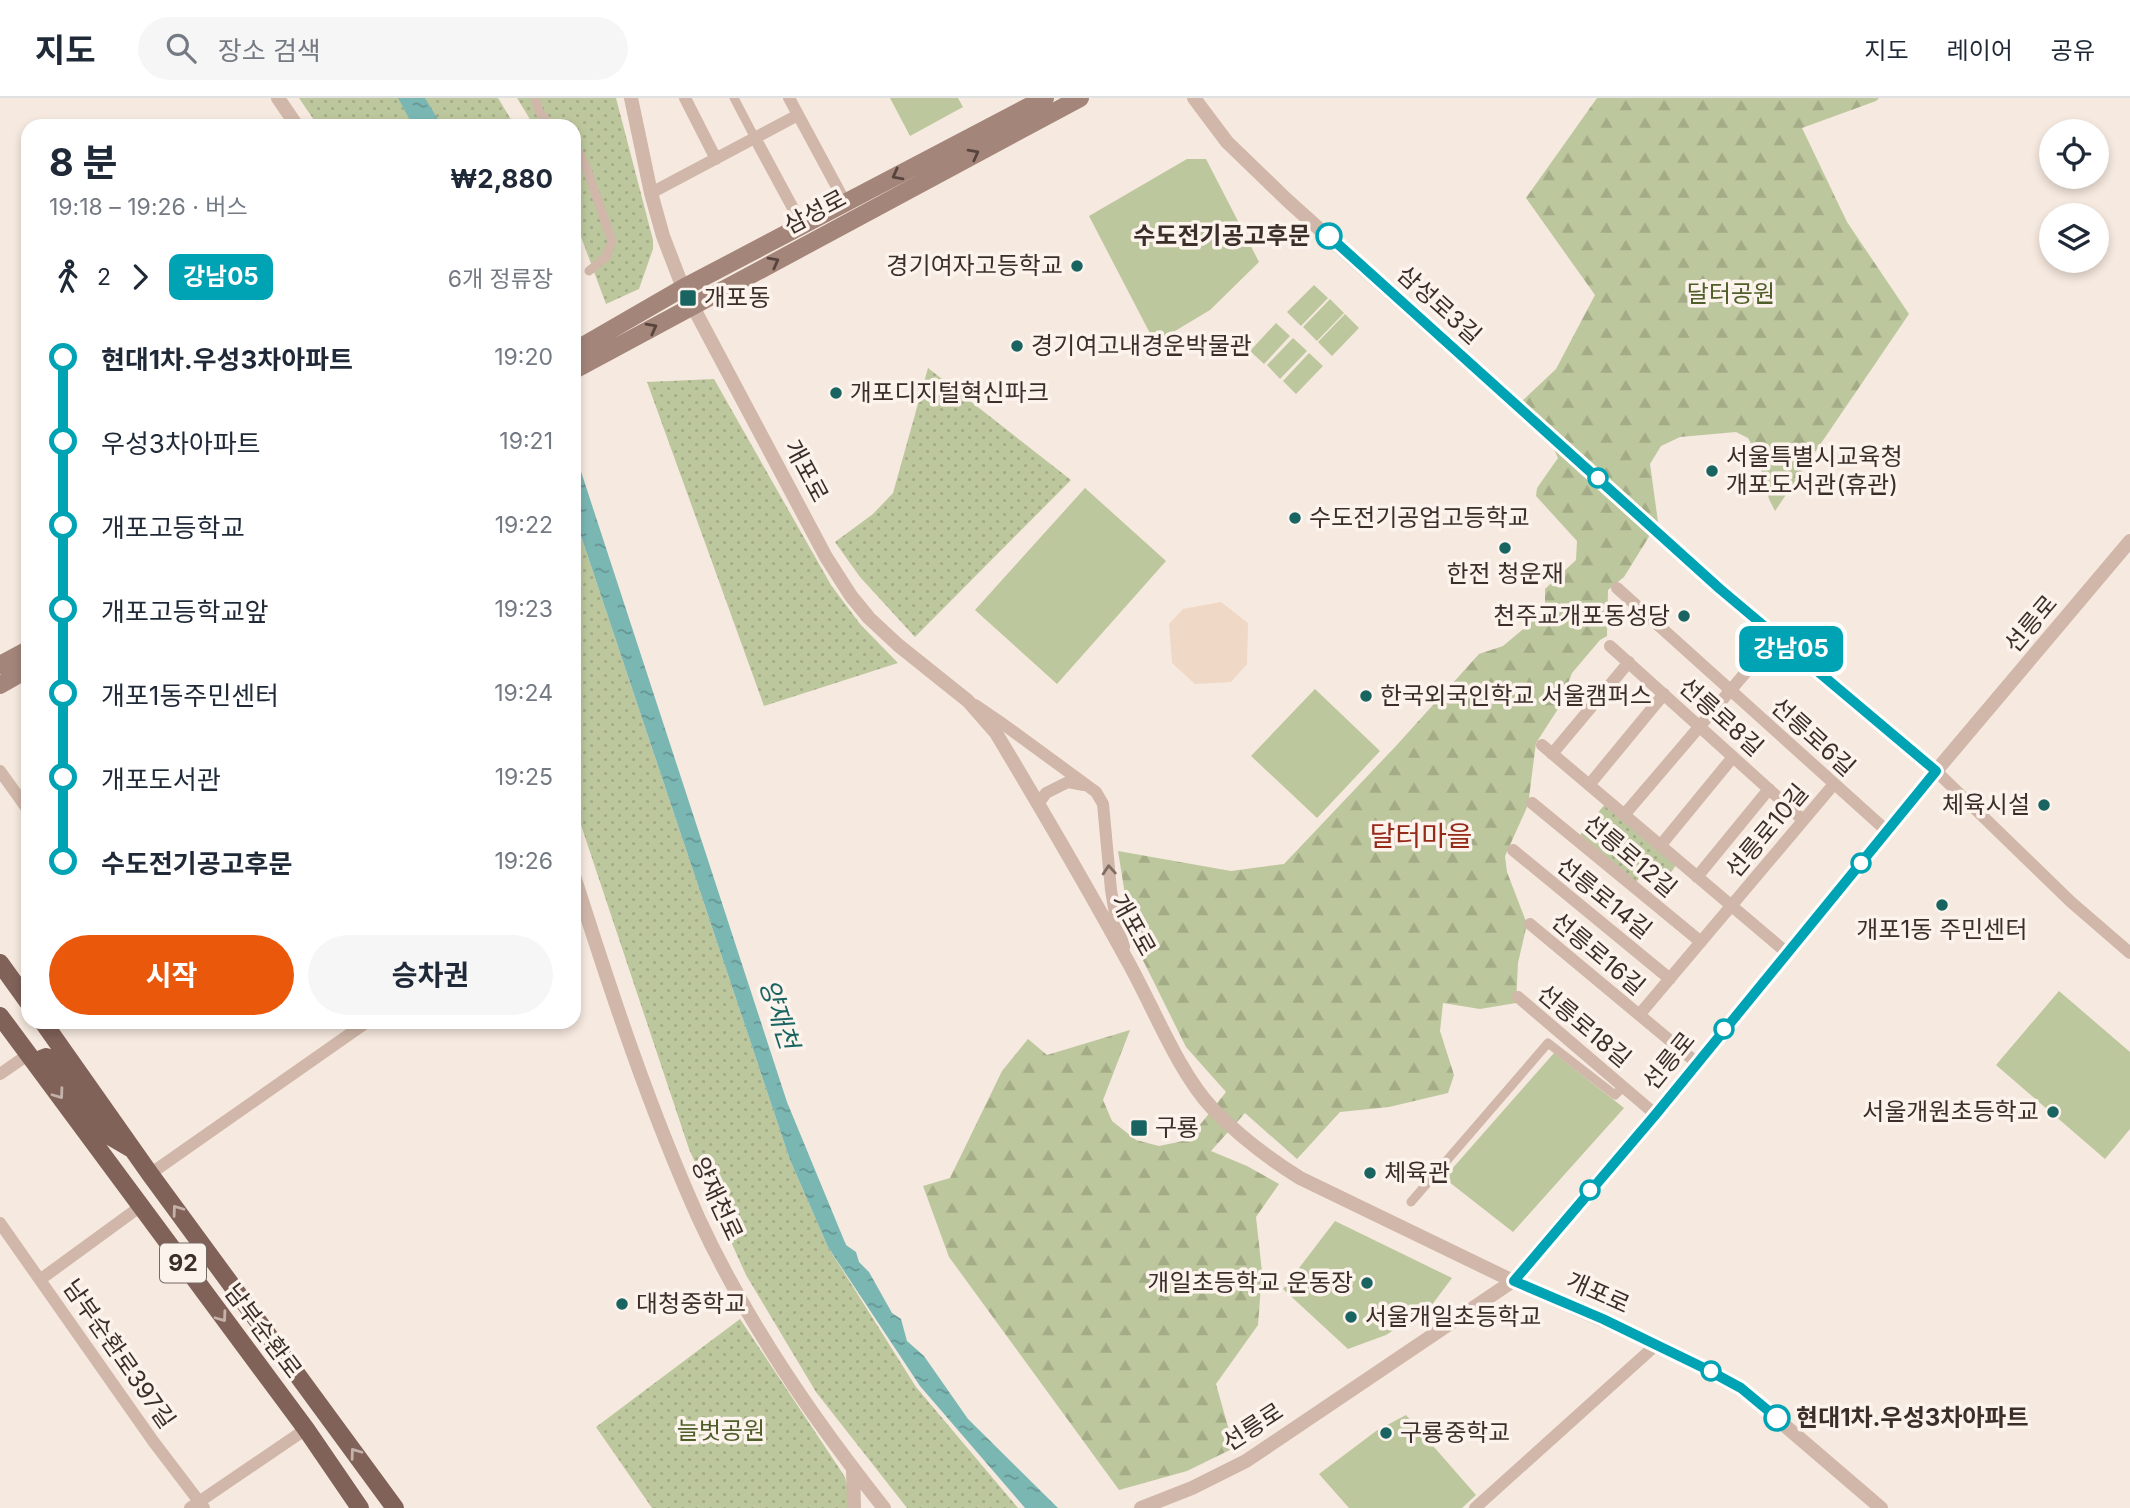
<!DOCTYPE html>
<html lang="ko">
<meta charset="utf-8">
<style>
body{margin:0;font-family:Inter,"Noto Sans KR",sans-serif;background:#f6f6f7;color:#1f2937;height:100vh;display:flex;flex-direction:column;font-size:26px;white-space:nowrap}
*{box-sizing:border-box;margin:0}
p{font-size:23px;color:#747a83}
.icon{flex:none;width:38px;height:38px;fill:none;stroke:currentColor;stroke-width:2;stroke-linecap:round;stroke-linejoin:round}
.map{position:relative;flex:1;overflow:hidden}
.side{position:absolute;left:21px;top:21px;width:560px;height:910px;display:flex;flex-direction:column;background:#fff;border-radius:21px;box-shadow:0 4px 10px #0003}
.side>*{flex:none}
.badge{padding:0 14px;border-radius:10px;font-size:24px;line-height:46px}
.fabs{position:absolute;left:2039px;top:21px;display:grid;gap:14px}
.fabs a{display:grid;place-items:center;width:70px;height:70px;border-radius:50%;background:#fff;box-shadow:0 4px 10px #0003;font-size:35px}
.map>.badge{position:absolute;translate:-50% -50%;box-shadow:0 0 0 4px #fff}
.legs{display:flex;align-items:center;gap:10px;height:77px;padding:0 28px;font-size:23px}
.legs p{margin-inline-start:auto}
.head{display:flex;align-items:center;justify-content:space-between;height:119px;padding:0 28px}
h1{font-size:38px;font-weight:700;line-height:52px}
.primary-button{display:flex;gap:14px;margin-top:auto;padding:14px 28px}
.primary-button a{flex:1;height:80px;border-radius:42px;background:#ea580c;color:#fff;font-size:28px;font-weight:700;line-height:80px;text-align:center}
.primary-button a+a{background:#f6f6f7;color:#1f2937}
ul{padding:0 28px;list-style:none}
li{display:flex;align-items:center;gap:24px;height:84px;font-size:26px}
li i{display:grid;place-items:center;width:10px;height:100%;margin:0 9px;background:currentColor}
li i::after{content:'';width:18px;height:18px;margin:-9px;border:5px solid;border-radius:50%;background:#fff}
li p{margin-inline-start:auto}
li:first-child i{background:linear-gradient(#0000 50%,currentColor 0)}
li:last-child i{background:linear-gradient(currentColor 50%,#0000 0)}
header{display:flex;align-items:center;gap:42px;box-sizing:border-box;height:98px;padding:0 35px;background:#fff;border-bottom:2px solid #e0e1e3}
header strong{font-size:33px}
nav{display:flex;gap:38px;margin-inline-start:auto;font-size:24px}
.search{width:490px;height:63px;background:#f6f6f7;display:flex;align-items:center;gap:18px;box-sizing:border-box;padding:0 24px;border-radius:38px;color:#747a83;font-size:26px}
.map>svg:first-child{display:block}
.grass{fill:#bdc79d}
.forest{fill:url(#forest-firs)}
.park{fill:url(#park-dots)}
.plaza{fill:#efd8c5}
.water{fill:url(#water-ripples)}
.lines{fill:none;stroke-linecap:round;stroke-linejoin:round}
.pedestrian{stroke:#d0b7a9;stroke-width:9}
.minor{stroke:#d0b7a9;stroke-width:12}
.tertiary{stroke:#d0b7a9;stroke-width:14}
.secondary{stroke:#a4857a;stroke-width:18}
.primary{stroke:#806259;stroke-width:18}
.oneway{stroke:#56443d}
.oneway2{stroke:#7f6c63}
.oneway3{stroke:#c4b2aa}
.line-1-casing{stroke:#fff;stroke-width:16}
.line-1{stroke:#00a3b4;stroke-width:10}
.stop-1-dot{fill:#fff;stroke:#00a3b4;stroke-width:3.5}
.poi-dot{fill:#196461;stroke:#fcf3ed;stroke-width:2.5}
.labels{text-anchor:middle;stroke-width:7;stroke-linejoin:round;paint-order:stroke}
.shield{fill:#fcf3ed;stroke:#766964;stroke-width:2}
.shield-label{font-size:23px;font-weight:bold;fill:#3c2e29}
.street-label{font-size:24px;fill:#3c2e29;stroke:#fcf3ed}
.stop-label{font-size:24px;font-weight:bold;fill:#3c2e29;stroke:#fcf3ed;text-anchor:end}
.poi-label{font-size:24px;fill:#3c2e29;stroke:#fcf3ed;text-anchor:start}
.park-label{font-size:24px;fill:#505e2a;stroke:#fcf3ed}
.water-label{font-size:26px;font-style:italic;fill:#196461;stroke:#fcf3ed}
.quarter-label{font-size:28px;fill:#952a18;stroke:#fcf3ed}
</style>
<header>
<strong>지도</strong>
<div class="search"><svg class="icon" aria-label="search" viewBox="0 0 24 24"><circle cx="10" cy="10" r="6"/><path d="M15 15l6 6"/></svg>장소 검색</div>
<nav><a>지도</a><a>레이어</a><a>공유</a></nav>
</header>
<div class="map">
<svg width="2130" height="1410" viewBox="0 0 2130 1410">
<defs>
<pattern id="forest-firs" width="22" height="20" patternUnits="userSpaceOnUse" patternTransform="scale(1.75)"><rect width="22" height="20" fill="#bdc79d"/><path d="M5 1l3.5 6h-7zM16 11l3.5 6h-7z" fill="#a3ab87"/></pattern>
<pattern id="park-dots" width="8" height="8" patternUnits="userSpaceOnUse" patternTransform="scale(1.75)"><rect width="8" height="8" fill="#bdc79d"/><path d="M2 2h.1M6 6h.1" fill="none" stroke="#a3ab87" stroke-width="1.8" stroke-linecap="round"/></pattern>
<pattern id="water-ripples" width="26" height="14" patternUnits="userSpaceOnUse" patternTransform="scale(1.75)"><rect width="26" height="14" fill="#7ab7b3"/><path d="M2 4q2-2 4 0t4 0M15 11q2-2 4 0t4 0" fill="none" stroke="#659592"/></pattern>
</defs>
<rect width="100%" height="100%" fill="#f6e9df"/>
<!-- grass -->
<path class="grass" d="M 890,0 L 958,0 L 963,9 L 910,38 Z
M 1187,61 L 1206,61 L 1259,164 L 1210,212 L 1155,245 L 1089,118 Z
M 1314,187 L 1328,200 L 1301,228 L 1287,214 Z
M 1330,201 L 1344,215 L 1317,243 L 1303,229 Z
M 1345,216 L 1359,230 L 1332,258 L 1318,244 Z
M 1276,225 L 1290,238 L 1264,266 L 1250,253 Z
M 1293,240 L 1307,253 L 1280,281 L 1267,267 Z
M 1309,255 L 1323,268 L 1296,296 L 1283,283 Z
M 1085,390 L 1166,463 L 1057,586 L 975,512 Z
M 1315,591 L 1380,653 L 1317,720 L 1251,658 Z
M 2059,893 L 2130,954 L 2130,1031 L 2105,1061 L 1996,967 Z
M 1554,955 L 1624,1010 L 1513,1134 L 1444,1080 Z
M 1335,1123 L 1452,1180 L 1431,1208 L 1386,1237 L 1348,1251 L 1283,1191 Z
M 1406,1317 L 1476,1397 L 1462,1410 L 1349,1410 L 1319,1376 L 1376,1333 Z"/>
<!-- forest -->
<path class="forest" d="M 1597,0 L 1879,0 L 1876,3 L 1802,30 L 1847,124 L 1909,216 L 1775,413 L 1769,401 L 1757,356 L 1748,340 L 1736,334 L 1680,339 L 1661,348 L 1650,366 L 1658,424 L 1624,479 L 1608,492 L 1607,538 L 1600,542 L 1572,575 L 1558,611 L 1536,645 L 1528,707 L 1505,758 L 1507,774 L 1527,826 L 1518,865 L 1516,905 L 1480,911 L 1443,905 L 1440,933 L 1454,977 L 1448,995 L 1389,1009 L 1340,1014 L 1297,1061 L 1245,1015 L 1211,1053 L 1247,1068 L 1279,1086 L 1256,1119 L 1262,1174 L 1258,1227 L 1216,1286 L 1234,1350 L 1187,1373 L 1119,1392 L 949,1159 L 923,1088 L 950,1080 L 1002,973 L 1028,941 L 1047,957 L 1130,932 L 1103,1002 L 1112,1023 L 1136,1042 L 1159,1048 L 1188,1042 L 1226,994 L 1186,949 L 1132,840 L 1118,753 L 1231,773 L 1284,766 L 1395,649 L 1479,556 L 1503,548 L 1545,513 L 1545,491 L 1576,462 L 1577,443 L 1536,398 L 1537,390 L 1558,360 L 1547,336 L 1520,305 L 1556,271 L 1595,197 L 1526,100 Z"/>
<!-- park -->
<path class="park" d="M 299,0 L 498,0 L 515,28 L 318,28 Z
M 517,0 L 616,0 L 653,142 L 653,151 L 639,191 L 606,206 L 574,120 L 574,28 L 534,28 Z
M 928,270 L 1071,382 L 915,539 L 860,479 L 835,444 L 873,416 L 893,395 Z
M 714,281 L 831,487 L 860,526 L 898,565 L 764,608 L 647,284 Z
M 574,417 L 790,1062 L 828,1149 L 916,1289 L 1018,1410 L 907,1410 L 816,1294 L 746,1177 L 689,1051 L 574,706 Z
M 1605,706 L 1677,766 L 1666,781 L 1650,768 L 1635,785 L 1580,737 Z
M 740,1221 L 845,1379 L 852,1410 L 652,1410 L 596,1329 Z"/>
<!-- plaza -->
<path class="plaza" d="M 1221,504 L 1248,525 L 1247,566 L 1231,584 L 1195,586 L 1172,565 L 1169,526 L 1183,511 Z"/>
<!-- water -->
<path class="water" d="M 398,0 L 425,0 L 442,28 L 413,28 Z
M 574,352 L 787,1004 L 846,1147 L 856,1154 L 859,1164 L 869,1174 L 892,1215 L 901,1221 L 907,1243 L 924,1258 L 968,1321 L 1058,1410 L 1025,1410 L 920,1288 L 828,1149 L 790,1062 L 574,417 Z"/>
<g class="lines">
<!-- pedestrian -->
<path class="pedestrian" d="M 535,0 L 539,13 L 550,28
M 734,0 L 755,40
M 574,45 L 586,69 L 612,143 L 606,159 L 589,173
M 1411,1104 L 1548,945 L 1615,997 L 1620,992"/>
<!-- minor -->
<path class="minor" d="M 685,0 L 716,61
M 789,0 L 845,104
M 755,40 L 802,127
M 651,95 L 798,17
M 1617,490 L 1888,734
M 1610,548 L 1803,722
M 975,607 L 1003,626 L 1096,694 L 1103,706 L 1111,792 L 1116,822 L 1124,849
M 1542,647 L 1786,854
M 1552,656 L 1629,564
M 0,673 L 28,712
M 1936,673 L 2071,804 L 2130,855
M 1589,687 L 1664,596
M 1532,705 L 1701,844
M 1038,706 L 1046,695 L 1068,684 L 1084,687
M 1624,717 L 1776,539
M 1660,748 L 1733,659
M 1513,752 L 1670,881
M 1697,779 L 1769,691
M 1530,826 L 1697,965
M 1518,899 L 1655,1016
M 1639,917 L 1834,686
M 0,976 L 29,956
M 150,1076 L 367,924
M 0,1125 L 153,1343 L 204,1410
M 41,1181 L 141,1108
M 190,1410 L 306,1331
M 1475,1410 L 1657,1246"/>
<!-- tertiary -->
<path class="tertiary" d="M 278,0 L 297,28
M 631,0 L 651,95 L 663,138 L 683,190 L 826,459 L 851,498 L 869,520 L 898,547 L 968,603 L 996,635 C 1041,710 1085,785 1127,862 C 1153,908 1177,972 1212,1010 C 1238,1037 1268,1060 1300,1080 L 1513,1183 L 1657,1246 L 1741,1290 L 1881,1410
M 1194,0 L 1227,44 L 1287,102 L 1701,474 L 1936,673
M 574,778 C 611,894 649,1010 699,1121 C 747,1225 813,1321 884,1410
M 853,1371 L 854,1410
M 1141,1410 L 1192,1390 L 1246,1363 L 1513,1183 L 1655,1016 L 1936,673 L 2130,443"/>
<!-- secondary -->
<path class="secondary" d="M 574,253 L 683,190 L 1045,0
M 574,272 L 1080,0
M 0,567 L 28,552
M 0,587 L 28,571"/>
<!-- primary -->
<path class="primary" d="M 0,865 L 28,904
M 0,918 L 306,1331 L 360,1410
M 43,924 L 150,1076 L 395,1410
M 38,969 L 41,961 L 46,959 L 52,961 L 106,1036 L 130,1050"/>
</g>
<!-- one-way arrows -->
<defs><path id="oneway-chevron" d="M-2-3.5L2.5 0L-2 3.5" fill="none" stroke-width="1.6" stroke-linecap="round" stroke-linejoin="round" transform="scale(1.75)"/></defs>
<g class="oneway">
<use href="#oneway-chevron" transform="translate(974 56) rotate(-28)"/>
<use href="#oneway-chevron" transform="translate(897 77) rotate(152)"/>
<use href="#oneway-chevron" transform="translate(774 164) rotate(-28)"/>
<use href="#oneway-chevron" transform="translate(652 230) rotate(-28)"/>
</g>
<use class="oneway2" href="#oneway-chevron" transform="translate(1109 772) rotate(-94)"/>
<g class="oneway3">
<use href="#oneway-chevron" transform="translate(59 996) rotate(54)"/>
<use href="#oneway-chevron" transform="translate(177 1112) rotate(-126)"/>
<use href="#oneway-chevron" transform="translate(222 1219) rotate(54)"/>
<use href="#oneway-chevron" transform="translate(355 1355) rotate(-126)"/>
</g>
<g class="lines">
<defs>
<path id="line-1" d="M 1329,138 L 1720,491 L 1936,673 L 1656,1016 L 1514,1183 L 1603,1221 L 1706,1271 L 1741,1290 L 1777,1320"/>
</defs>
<!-- line-1 casing -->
<use href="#line-1" class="line-1-casing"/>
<!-- line-1 -->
<use href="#line-1" class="line-1"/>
</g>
<!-- markers -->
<g class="stop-1-dot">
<circle cx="1329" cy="138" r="12"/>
<circle cx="1598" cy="380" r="9"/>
<circle cx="1861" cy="765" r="9"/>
<circle cx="1724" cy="931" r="9"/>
<circle cx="1590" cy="1092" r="9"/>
<circle cx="1711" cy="1273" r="9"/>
<circle cx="1777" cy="1320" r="12"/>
</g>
<g class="poi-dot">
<circle cx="1077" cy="168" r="7"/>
<rect x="679" y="191" width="18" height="18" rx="3.5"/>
<circle cx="1017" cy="248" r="7"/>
<circle cx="836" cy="295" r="7"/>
<circle cx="1712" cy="373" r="7"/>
<circle cx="1295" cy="420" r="7"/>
<circle cx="1505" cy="450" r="7"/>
<circle cx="1684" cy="518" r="7"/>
<circle cx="1366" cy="598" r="7"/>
<circle cx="2044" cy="707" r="7"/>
<circle cx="1942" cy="807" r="7"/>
<circle cx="2053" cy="1014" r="7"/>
<rect x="1130" y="1021" width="18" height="18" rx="3.5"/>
<circle cx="1370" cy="1075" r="7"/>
<circle cx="1367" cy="1185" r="7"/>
<circle cx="622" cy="1206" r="7"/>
<circle cx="1351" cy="1219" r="7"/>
<circle cx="1386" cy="1335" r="7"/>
</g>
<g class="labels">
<!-- shield labels -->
<rect class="shield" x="160" y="1145.5" width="46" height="39" rx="5"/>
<g class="shield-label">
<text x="183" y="1173">92</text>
</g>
<!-- street labels -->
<g class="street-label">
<text transform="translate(815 114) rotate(-28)" y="8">삼성로</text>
<text transform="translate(1439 207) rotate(42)" y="8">삼성로3길</text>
<text transform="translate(806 373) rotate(62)" y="8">개포로</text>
<text transform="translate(2031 526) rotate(-50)" y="8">선릉로</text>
<text transform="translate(1721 619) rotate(42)" y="8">선릉로8길</text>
<text transform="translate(1813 639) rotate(42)" y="8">선릉로6길</text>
<text transform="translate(1767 733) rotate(-50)" y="8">선릉로10길</text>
<text transform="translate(1630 758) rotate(40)" y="8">선릉로12길</text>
<text transform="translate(1604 800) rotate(39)" y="8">선릉로14길</text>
<text transform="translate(1133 827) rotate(61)" y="8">개포로</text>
<text transform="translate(1598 856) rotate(40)" y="8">선릉로16길</text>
<text transform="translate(1584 928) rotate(40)" y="8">선릉로18길</text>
<text transform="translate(1669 963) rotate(-51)" y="8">선릉로</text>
<text transform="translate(717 1101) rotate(65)" y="8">양재천로</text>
<text transform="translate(1598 1195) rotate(24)" y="8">개포로</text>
<text transform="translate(263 1233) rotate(53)" y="8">남부순환로</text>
<text transform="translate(119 1256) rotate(55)" y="8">남부순환로397길</text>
<text transform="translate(1253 1329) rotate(-33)" y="8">선릉로</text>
</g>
<!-- stop labels -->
<g class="stop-label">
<text x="1310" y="146">수도전기공고후문</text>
<text x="1796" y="1328" text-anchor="start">현대1차.우성3차아파트</text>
</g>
<!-- poi labels -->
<g class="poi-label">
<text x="1063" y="176" text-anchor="end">경기여자고등학교</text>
<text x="704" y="208">개포동</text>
<text x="1031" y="256">경기여고내경운박물관</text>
<text x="850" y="303">개포디지털혁신파크</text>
<text x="1726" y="367">서울특별시교육청<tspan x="1726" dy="28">개포도서관(휴관)</tspan></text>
<text x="1309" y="428">수도전기공업고등학교</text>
<text x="1505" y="484" text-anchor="middle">한전 청운재</text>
<text x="1670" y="526" text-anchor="end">천주교개포동성당</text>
<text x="1380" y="606">한국외국인학교 서울캠퍼스</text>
<text x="2030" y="715" text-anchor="end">체육시설</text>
<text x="1942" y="840" text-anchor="middle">개포1동 주민센터</text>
<text x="2039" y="1022" text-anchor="end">서울개원초등학교</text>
<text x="1155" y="1038">구룡</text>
<text x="1384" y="1083">체육관</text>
<text x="1353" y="1193" text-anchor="end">개일초등학교 운동장</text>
<text x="636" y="1214">대청중학교</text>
<text x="1365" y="1227">서울개일초등학교</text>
<text x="1400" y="1343">구룡중학교</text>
</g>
<!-- park labels -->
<g class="park-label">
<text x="1731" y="204">달터공원</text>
<text x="721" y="1341">늘벗공원</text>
</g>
<!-- water labels -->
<g class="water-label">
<text transform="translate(779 916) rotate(72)" y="9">양재천</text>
</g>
<!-- quarter labels -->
<g class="quarter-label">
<text x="1421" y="748">달터마을</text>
</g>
</g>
</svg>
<div class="fabs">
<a><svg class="icon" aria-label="locate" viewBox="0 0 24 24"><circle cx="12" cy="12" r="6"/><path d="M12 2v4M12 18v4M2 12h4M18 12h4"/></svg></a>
<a><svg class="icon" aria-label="layers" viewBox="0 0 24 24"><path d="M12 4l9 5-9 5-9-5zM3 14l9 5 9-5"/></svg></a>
</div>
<b class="badge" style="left:1791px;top:551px;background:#00a3b4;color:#fff">강남05</b>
<section class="side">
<div class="head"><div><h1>8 분</h1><p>19:18 – 19:26 · 버스</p></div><b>₩2,880</b></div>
<div class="legs"><svg class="icon" aria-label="walk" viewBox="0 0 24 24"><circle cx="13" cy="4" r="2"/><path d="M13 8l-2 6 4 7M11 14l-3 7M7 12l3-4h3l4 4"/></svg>2<svg class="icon" aria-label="forward" viewBox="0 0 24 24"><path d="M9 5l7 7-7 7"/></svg><b class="badge" style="background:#00a3b4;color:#fff">강남05</b><p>6개 정류장</p></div>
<ul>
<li><i style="color:#00a3b4"></i><b>현대1차.우성3차아파트</b><p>19:20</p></li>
<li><i style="color:#00a3b4"></i><span>우성3차아파트</span><p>19:21</p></li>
<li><i style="color:#00a3b4"></i><span>개포고등학교</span><p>19:22</p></li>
<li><i style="color:#00a3b4"></i><span>개포고등학교앞</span><p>19:23</p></li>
<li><i style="color:#00a3b4"></i><span>개포1동주민센터</span><p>19:24</p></li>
<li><i style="color:#00a3b4"></i><span>개포도서관</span><p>19:25</p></li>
<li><i style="color:#00a3b4"></i><b>수도전기공고후문</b><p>19:26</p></li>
</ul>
<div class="primary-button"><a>시작</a><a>승차권</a></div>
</section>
</div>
